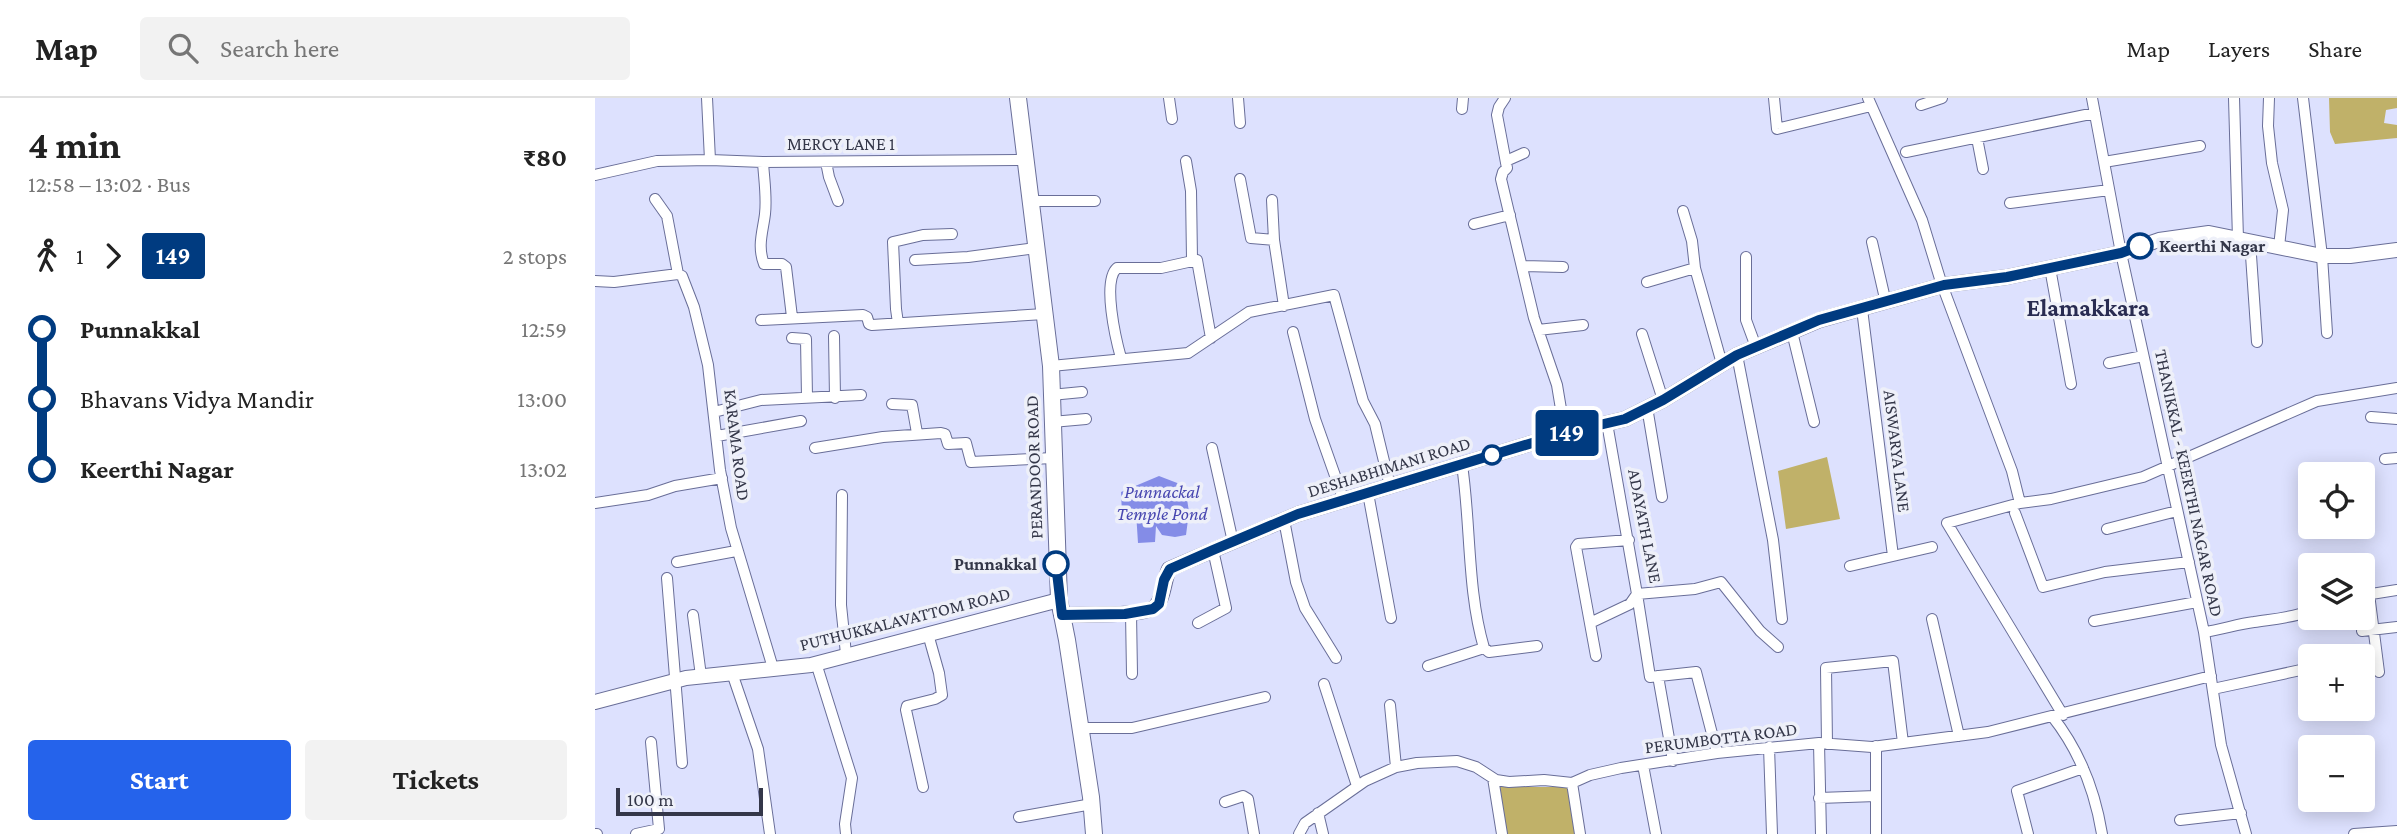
<!DOCTYPE html>
<meta charset="utf-8">
<style>
body{margin:0;font-family:"Crimson Pro",serif;background:#f2f2f2;color:#222;height:100vh;display:flex;flex-direction:column;font-size:26px;white-space:nowrap}
*{box-sizing:border-box;margin:0}
p{font-size:23px;color:#767676}
.icon{flex:none;width:38px;height:38px;fill:none;stroke:currentColor;stroke-width:2;stroke-linecap:round;stroke-linejoin:round}
.map{position:relative;flex:1;overflow:hidden}
.panel{display:flex;flex-direction:column;background:#fff;width:595px}
.panel>*{flex:none}
.badge{padding:0 14px;border-radius:5px;font-size:24px;line-height:46px}
.buttons{position:absolute;left:1703px;top:364px;display:grid;gap:14px}
.buttons a{display:grid;place-items:center;width:77px;height:77px;border-radius:7px;background:#fff;box-shadow:0 4px 18px #0003;font-size:35px}
.scale{position:absolute;left:21px;bottom:18px;width:147px;box-sizing:border-box;padding-left:7px;border:4px solid #343749;border-top:0;font-size:19px;line-height:24px;white-space:nowrap;color:#343749;-webkit-text-stroke:5px #eef0f9;paint-order:stroke}
.map>.badge{position:absolute;translate:-50% -50%;box-shadow:0 0 0 4px #fff}
.legs{display:flex;align-items:center;gap:10px;height:77px;padding:0 28px;font-size:23px}
.legs p{margin-inline-start:auto}
.summary{display:flex;align-items:center;justify-content:space-between;height:119px;padding:0 28px}
h1{font-size:38px;font-weight:700;line-height:52px}
.button{display:flex;gap:14px;margin-top:auto;padding:14px 28px}
.button a{flex:1;height:80px;border-radius:7px;background:#2563eb;color:#fff;font-size:28px;font-weight:700;line-height:80px;text-align:center}
.button a+a{background:#f2f2f2;color:#222}
ul{padding:0 28px;list-style:none}
li{display:flex;align-items:center;gap:24px;height:70px;font-size:26px}
li i{display:grid;place-items:center;width:10px;height:100%;margin:0 9px;background:currentColor}
li i::after{content:'';width:18px;height:18px;margin:-9px;border:5px solid;border-radius:50%;background:#fff}
li p{margin-inline-start:auto}
li:first-child i{background:linear-gradient(#0000 50%,currentColor 0)}
li:last-child i{background:linear-gradient(currentColor 50%,#0000 0)}
header{display:flex;align-items:center;gap:42px;box-sizing:border-box;height:98px;padding:0 35px;background:#fff;border-bottom:2px solid #e0e0e0}
header strong{font-size:33px}
nav{display:flex;gap:38px;margin-inline-start:auto;font-size:24px}
.search{width:490px;height:63px;background:#f2f2f2;display:flex;align-items:center;gap:18px;box-sizing:border-box;padding:0 24px;border-radius:7px;color:#767676;font-size:26px}
main{display:flex;flex:1;min-height:0}
.map>svg:first-child{display:block}
.green{fill:#c0b169}
.water{fill:#848ce7}
.lines{fill:none;stroke-linecap:round;stroke-linejoin:round}
.minor-casing{stroke:#696e98;stroke-width:12}
.tertiary-casing{stroke:#696e98;stroke-width:16}
.secondary-casing{stroke:#696e98;stroke-width:18}
.minor{stroke:#fff;stroke-width:10}
.tertiary{stroke:#fff;stroke-width:14}
.secondary{stroke:#fff;stroke-width:16}
.line-1-casing{stroke:#fff;stroke-width:16}
.line-1{stroke:#003b80;stroke-width:10}
.stop-1-dot{fill:#fff;stroke:#003b80;stroke-width:3.5}
.labels{text-anchor:middle;stroke-width:7;stroke-linejoin:round;paint-order:stroke}
.street-label{font-size:18px;fill:#343749;stroke:#eef0f9}
.stop-label{font-size:18px;font-weight:bold;fill:#343749;stroke:#eef0f9;text-anchor:start}
.water-label{font-size:19px;font-style:italic;fill:#4746b0;stroke:#eef0f9}
.district-label{font-size:24px;font-weight:bold;fill:#292c51;stroke:#eef0f9}
</style>
<header>
<strong>Map</strong>
<div class="search"><svg class="icon" aria-label="search" viewBox="0 0 24 24"><circle cx="10" cy="10" r="6"/><path d="M15 15l6 6"/></svg>Search here</div>
<nav><a>Map</a><a>Layers</a><a>Share</a></nav>
</header>
<main>
<section class="panel">
<div class="summary"><div><h1>4 min</h1><p>12:58 – 13:02 · Bus</p></div><b>₹80</b></div>
<div class="legs"><svg class="icon" aria-label="walk" viewBox="0 0 24 24"><circle cx="13" cy="4" r="2"/><path d="M13 8l-2 6 4 7M11 14l-3 7M7 12l3-4h3l4 4"/></svg>1<svg class="icon" aria-label="forward" viewBox="0 0 24 24"><path d="M9 5l7 7-7 7"/></svg><b class="badge" style="background:#003b80;color:#fff">149</b><p>2 stops</p></div>
<ul>
<li><i style="color:#003b80"></i><b>Punnakkal</b><p>12:59</p></li>
<li><i style="color:#003b80"></i><span>Bhavans Vidya Mandir</span><p>13:00</p></li>
<li><i style="color:#003b80"></i><b>Keerthi Nagar</b><p>13:02</p></li>
</ul>
<div class="button"><a>Start</a><a>Tickets</a></div>
</section>
<div class="map">
<svg width="1802" height="736" viewBox="0 0 1802 736">
<rect width="100%" height="100%" fill="#dde1fe"/>
<!-- green -->
<path class="green" d="M 1734,0 L 1802,0 L 1802,10 L 1791,12 L 1789,25 L 1802,27 L 1802,40 L 1740,46 L 1735,34 Z
M 1232,359 L 1245,421 L 1191,431 L 1183,373 Z
M 903,689 L 972,689 L 982,736 L 911,736 Z"/>
<!-- water -->
<path class="water" d="M 564,378 L 590,388 L 594,414 L 591,437 L 580,439 L 567,437 L 561,428 L 560,444 L 543,445 L 541,414 L 527,416 L 526,394 Z"/>
<g class="lines">
<defs>
<path id="minor" d="M 112,0 L 115,62
M 574,0 L 577,21
M 643,0 L 645,25
M 910,0 L 904,9 L 902,17 L 912,70 L 908,74 L 906,81 L 939,220 L 962,287 L 970,335
M 1179,0 L 1182,31 L 1276,8
M 1273,0 L 1327,122 L 1346,184 L 1417,373 L 1425,405 L 1456,401 L 1548,379 L 1722,303 L 1802,290
M 1497,0 L 1526,155 L 1609,534 L 1626,647 L 1651,736
M 1639,0 L 1643,141
M 1674,0 L 1673,28 L 1677,65 L 1688,112 L 1684,149
M 1708,0 L 1727,158 L 1732,235
M 1326,7 L 1347,0
M 867,11 L 868,0
M 1382,40 L 1388,71
M 1311,54 L 1500,15
M 591,63 L 596,93 L 597,161
M 911,63 L 929,55
M 168,64 C 169,81 172,99 170,116 C 168,133 162,148 169,166 L 187,166 L 191,169 L 197,219
M 231,64 L 234,79 L 243,103
M 1509,64 L 1605,48
M 0,77 L 62,63 L 115,62 L 168,64 L 431,62
M 645,81 L 656,140 L 679,142
M 60,101 L 72,118 L 83,176
M 677,102 L 679,142 L 689,208
M 436,103 L 500,103
M 1415,105 L 1514,92
M 1088,113 L 1097,143 L 1100,170 L 1127,266
M 879,126 L 915,117
M 1655,143 L 1662,244
M 1277,144 L 1291,205
M 1151,159 L 1151,222 L 1161,249
M 320,162 L 373,159 L 441,150
M 928,168 L 968,169
M 1455,170 L 1476,286
M 0,183 L 19,184 L 83,176 L 87,178 L 99,209 L 113,267 L 125,372 L 136,430 L 178,570
M 1052,184 L 1100,170
M 1267,211 L 1298,458 L 1337,449
M 166,222 L 268,217 L 272,219 L 274,226 L 277,227 L 449,216
M 303,225 L 301,211 L 298,144 L 328,137 L 357,136
M 943,232 L 988,227
M 698,234 L 720,321 L 749,403
M 1197,234 L 1219,324
M 1047,236 L 1068,302
M 239,238 L 240,300
M 197,240 L 211,241 L 212,299
M 1142,257 L 1178,442 L 1187,521
M 526,260 C 521,242 507,183 522,170 L 566,170 L 602,162 L 616,240
M 1514,265 L 1548,258
M 456,268 L 593,255 L 654,214 L 739,197 L 768,303 L 780,326 L 795,388
M 456,297 L 487,294
M 297,306 L 317,307 L 322,335
M 1052,309 L 1067,399
M 119,314 L 166,302 L 266,297
M 1776,319 L 1802,321
M 457,324 L 491,321
M 1012,325 L 1042,496 L 1100,491 L 1126,484 L 1165,533 L 1183,549
M 122,338 L 206,323
M 220,350 L 288,339 L 346,335 L 350,336 L 353,346 L 371,345 L 376,364 L 458,360
M 617,350 L 638,444
M 1790,361 L 1802,360
M 867,367 C 876,427 872,492 889,550 L 894,554 L 942,548
M 773,395 L 796,520
M 247,397 L 246,507 L 251,556
M 0,405 L 53,397 L 80,388 L 127,380
M 1425,405 L 1352,425 L 1468,617
M 1420,415 L 1448,489 L 1510,474 L 1594,464
M 689,422 L 701,484 L 710,510 L 741,560
M 1512,431 L 1582,413
M 82,464 L 141,453
M 1255,468 L 1298,458
M 72,480 L 87,665
M 1042,496 L 1055,579 L 1101,574 L 1122,655
M 1774,496 L 1784,574
M 1770,497 L 1802,492
M 536,515 L 537,576
M 98,517 L 106,578
M 1337,521 L 1364,638
M 1499,523 L 1602,504
M 603,525 L 631,510 L 618,452
M 995,525 L 1035,506 L 1042,496
M 1767,533 L 1802,529
M 1609,534 C 1626,532 1642,526 1659,524 C 1679,521 1696,520 1715,513
M 1001,558 L 981,449 L 983,446 L 1034,442
M 221,565 L 257,680 L 250,726 L 251,736
M 833,568 L 889,550
M 137,575 L 163,651 L 175,736
M 1063,578 L 1078,663
M 729,586 L 762,688
M 1618,591 L 1715,570
M 795,607 L 801,669
M 1457,618 C 1484,652 1500,693 1507,736
M 486,630 L 537,630 L 670,599
M 1224,645 L 1226,736
M 1232,646 L 1231,570 L 1298,563 L 1308,645
M 1174,649 L 1177,736
M 1048,667 L 1061,736
M 898,680 L 907,736
M 977,685 L 985,736
M 328,689 L 311,612 L 312,608 L 340,601 L 347,597 L 344,575 L 333,536
M 1224,700 L 1281,698
M 630,704 L 648,698 L 653,701 L 659,736
M 723,715 L 728,736
M 424,719 L 497,706
M 1585,722 L 1646,715
M 0,736 L 2,736
M 41,736 L 64,731 L 56,644
M 704,736 L 710,725 L 770,683 L 801,669 L 822,665 L 862,663 L 881,669 L 901,682 L 914,684 L 949,682 L 977,685 L 995,677 L 1026,670 L 1122,655 L 1224,645 L 1277,649 L 1393,634 L 1616,578
M 1281,736 L 1281,648
M 1433,736 L 1422,693 L 1488,670
M 1759,736 L 1802,733"/>
<path id="tertiary" d="M 467,517 C 484,516 552,519 561,508 C 569,499 569,482 574,471 L 703,416 L 970,335 L 1030,321 L 1068,302 L 1142,257 L 1225,222 L 1349,187 L 1412,179 L 1526,155 L 1564,142 L 1614,135 L 1727,158 L 1755,158 L 1802,152
M 0,604 L 91,580 L 216,567 L 464,502"/>
<path id="secondary" d="M 423,0 L 456,268 L 464,502 L 472,542 L 496,699 L 499,736"/>
</defs>
<!-- minor casing -->
<use href="#minor" class="minor-casing"/>
<!-- tertiary casing -->
<use href="#tertiary" class="tertiary-casing"/>
<!-- secondary casing -->
<use href="#secondary" class="secondary-casing"/>
<!-- minor -->
<use href="#minor" class="minor"/>
<!-- tertiary -->
<use href="#tertiary" class="tertiary"/>
<!-- secondary -->
<use href="#secondary" class="secondary"/>
</g>
<g class="lines">
<defs>
<path id="line-1" d="M 461,466 L 467,517 L 530,516 L 558,511 L 564,506 L 569,482 L 575,471 L 618,452 L 703,416 L 970,335 L 1030,321 L 1068,302 L 1142,257 L 1224,222 L 1349,187 L 1412,179 L 1526,155 L 1545,148"/>
</defs>
<!-- line-1 casing -->
<use href="#line-1" class="line-1-casing"/>
<!-- line-1 -->
<use href="#line-1" class="line-1"/>
</g>
<!-- markers -->
<g class="stop-1-dot">
<circle cx="1545" cy="148" r="12"/>
<circle cx="897" cy="357" r="9"/>
<circle cx="461" cy="466" r="12"/>
</g>
<g class="labels">
<!-- street labels -->
<g class="street-label">
<text x="246" y="52">MERCY LANE 1</text>
<text transform="translate(142 347) rotate(83)" y="6">KARAMA ROAD</text>
<text transform="translate(1302 353) rotate(83)" y="6">AISWARYA LANE</text>
<text transform="translate(439 369) rotate(-92)" y="6">PERANDOOR ROAD</text>
<text transform="translate(794 369) rotate(-17)" y="6">DESHABHIMANI ROAD</text>
<text transform="translate(1594 385) rotate(78)" y="6">THANIKKAL - KEERTHI NAGAR ROAD</text>
<text transform="translate(1050 428) rotate(79)" y="6">ADAYATH LANE</text>
<text transform="translate(310 521) rotate(-14)" y="6">PUTHUKKALAVATTOM ROAD</text>
<text transform="translate(1126 640) rotate(-7)" y="6">PERUMBOTTA ROAD</text>
</g>
<!-- stop labels -->
<g class="stop-label">
<text x="1564" y="154">Keerthi Nagar</text>
<text x="442" y="472" text-anchor="end">Punnakkal</text>
</g>
<!-- water labels -->
<g class="water-label">
<text x="567" y="400">Punnackal<tspan x="567" dy="22">Temple Pond</tspan></text>
</g>
<!-- district labels -->
<g class="district-label">
<text x="1493" y="218">Elamakkara</text>
</g>
</g>
</svg>
<div class="buttons">
<a><svg class="icon" aria-label="locate" viewBox="0 0 24 24"><circle cx="12" cy="12" r="6"/><path d="M12 2v4M12 18v4M2 12h4M18 12h4"/></svg></a>
<a><svg class="icon" aria-label="layers" viewBox="0 0 24 24"><path d="M12 4l9 5-9 5-9-5zM3 14l9 5 9-5"/></svg></a>
<a>+</a>
<a>−</a>
</div>
<div class="scale">100 m</div>
<b class="badge" style="left:972px;top:335px;background:#003b80;color:#fff">149</b>
</div>
</main>
